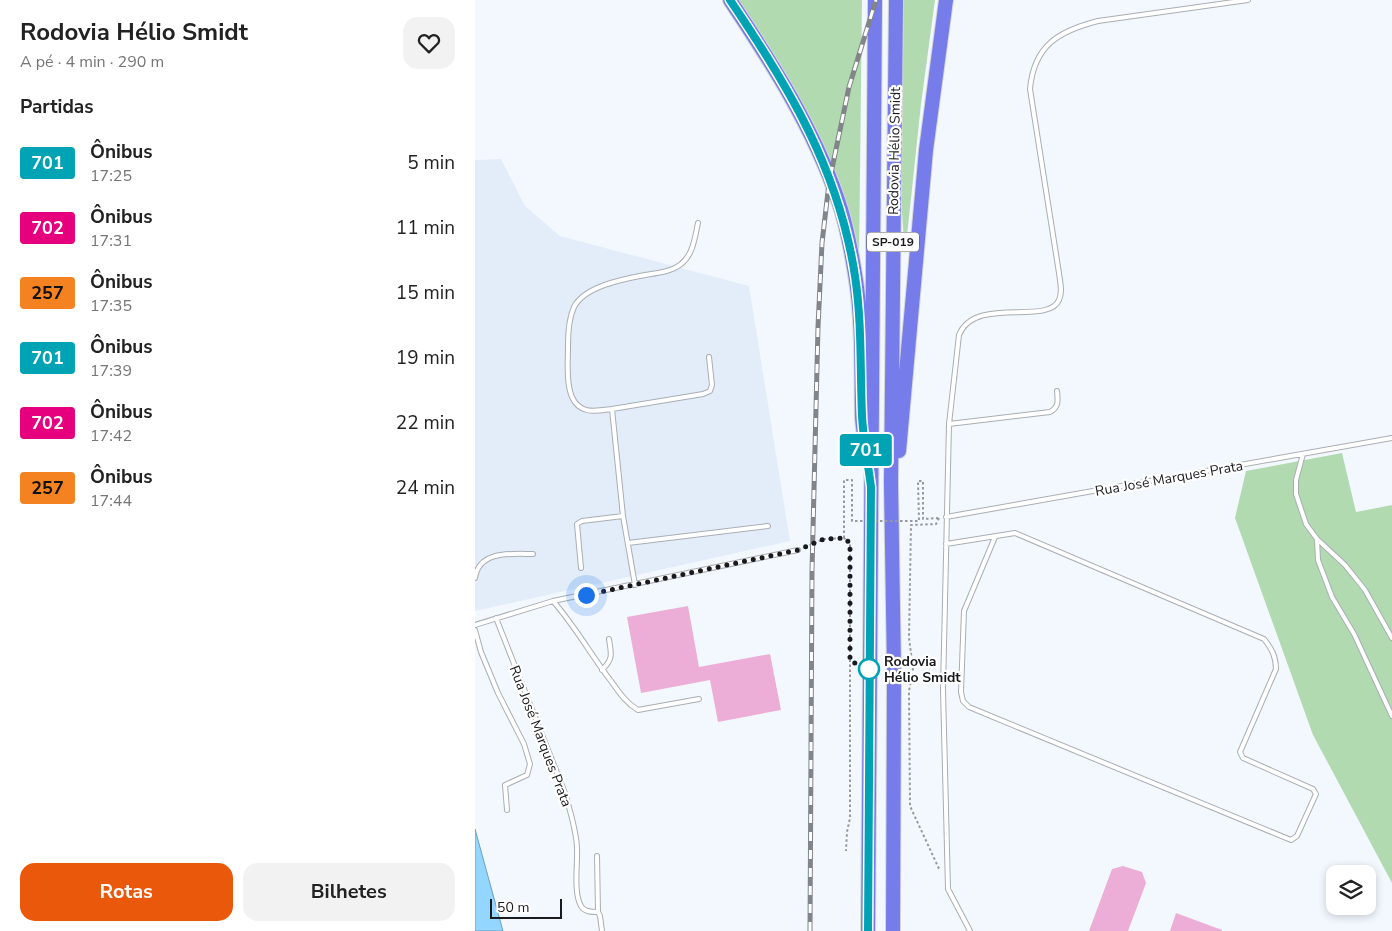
<!DOCTYPE html>
<html lang="pt">
<meta charset="utf-8">
<style>
body{margin:0;font-family:"Nunito Sans",sans-serif;background:#f2f2f2;color:#222;height:100vh;display:flex;flex-direction:column;font-size:19px;white-space:nowrap}
*{box-sizing:border-box;margin:0}
p{font-size:16px;color:#767676}
.icon{flex:none;width:28px;height:28px;fill:none;stroke:currentColor;stroke-width:2;stroke-linecap:round;stroke-linejoin:round}
.map{position:relative;flex:1;overflow:hidden}
.details{display:flex;flex-direction:column;background:#fff;width:475px}
.details>*{flex:none}
.badge{padding:0 10px;border-radius:4px;font-size:18px;line-height:32px}
.buttons{position:absolute;left:851px;top:865px;display:grid;gap:10px}
.buttons a{display:grid;place-items:center;width:50px;height:50px;border-radius:10px;background:#fff;box-shadow:0 2px 8px #0003;font-size:25px}
.scale{position:absolute;left:15px;bottom:12px;width:72px;box-sizing:border-box;padding-left:5px;border:2px solid #191a1d;border-top:0;font-size:14px;line-height:18px;white-space:nowrap;color:#191a1d;-webkit-text-stroke:4px #fff;paint-order:stroke}
.you{position:absolute;width:25px;height:25px;margin:-12px;border:4px solid #fff;border-radius:50%;background:#1a73e8;box-shadow:0 0 0 8px #1a73e833}
.map>.badge{position:absolute;translate:-50% -50%;box-shadow:0 0 0 2px #fff}
h2{padding:0 20px;font-size:19px;line-height:45px}
.round{display:grid;place-items:center;flex:none;width:52px;height:52px;border-radius:15px;background:#f2f2f2}
.headline{display:flex;align-items:center;justify-content:space-between;height:85px;padding:0 20px}
h1{font-size:24px;font-weight:700;line-height:38px}
.cta{display:flex;gap:10px;margin-top:auto;padding:10px 20px}
.cta a{flex:1;height:58px;border-radius:15px;background:#ea580c;color:#fff;font-size:20px;font-weight:700;line-height:58px;text-align:center}
.cta a+a{background:#f2f2f2;color:#222}
ul{padding:0;list-style:none}
li{display:flex;align-items:center;gap:15px;height:65px;padding:0 20px}
li div{flex:1}
li b{display:block;font-size:19px}
li em{font-style:normal}
li .badge{min-width:55px;font-weight:700;text-align:center}
main{display:flex;flex:1;min-height:0}
.map>svg:first-child{display:block}
.built{fill:#e3edfa}
.green{fill:#b2dab1}
.water{fill:#93d6ff;stroke:#6e9ebb}
.building{fill:#ecaed6}
.lines{fill:none;stroke-linecap:round;stroke-linejoin:round}
.lane-casing{stroke:#a9aeb3;stroke-width:6}
.highway-casing{stroke:#d6d6d6;stroke-width:16}
.path{stroke:#96999e;stroke-width:2;stroke-dasharray:2.5 2.5;stroke-linecap:butt}
.lane{stroke:#fff;stroke-width:4}
.highway{stroke:#767ce9;stroke-width:14}
.rail-casing{stroke:#818488;stroke-width:5}
.rail{stroke:#fff;stroke-width:3;stroke-dasharray:9;stroke-linecap:butt}
.path-bridge{stroke:#96999e;stroke-width:2;stroke-dasharray:2.5 2.5;stroke-linecap:butt}
.line-casing{stroke:#fff;stroke-width:11}
.line{stroke:#00a3b4;stroke-width:8}
.walk{stroke:#191a1d;stroke-width:5;stroke-dasharray:0 9}
.stop-dot{fill:#fff;stroke:#00a3b4;stroke-width:2.5}
.labels{text-anchor:middle;stroke-width:4.5;stroke-linejoin:round;paint-order:stroke}
.shield{fill:#fff;stroke:#5e5f61;stroke-width:1}
.shield-label{font-size:12px;font-weight:bold;fill:#191a1d}
.street-label{font-size:14px;fill:#191a1d;stroke:#fff}
.stop-label{font-size:14px;font-weight:bold;fill:#191a1d;stroke:#fff;text-anchor:start}
</style>
<main>
<section class="details">
<div class="headline"><div><h1>Rodovia Hélio Smidt</h1><p>A pé · 4 min · 290 m</p></div><a class="round"><svg class="icon" aria-label="heart" viewBox="0 0 24 24"><path d="M12 20l-8-8c-3-5 5-10 8-4 3-6 11-1 8 4z"/></svg></a></div>
<h2>Partidas</h2>
<ul>
<li><span class="badge" style="background:#00a3b4;color:#fff">701</span><div><b>Ônibus</b><p>17:25</p></div><em>5 min</em></li>
<li><span class="badge" style="background:#e6007e;color:#fff">702</span><div><b>Ônibus</b><p>17:31</p></div><em>11 min</em></li>
<li><span class="badge" style="background:#f58220;color:#111">257</span><div><b>Ônibus</b><p>17:35</p></div><em>15 min</em></li>
<li><span class="badge" style="background:#00a3b4;color:#fff">701</span><div><b>Ônibus</b><p>17:39</p></div><em>19 min</em></li>
<li><span class="badge" style="background:#e6007e;color:#fff">702</span><div><b>Ônibus</b><p>17:42</p></div><em>22 min</em></li>
<li><span class="badge" style="background:#f58220;color:#111">257</span><div><b>Ônibus</b><p>17:44</p></div><em>24 min</em></li>
</ul>
<div class="cta"><a>Rotas</a><a>Bilhetes</a></div>
</section>
<div class="map">
<svg width="917" height="931" viewBox="0 0 917 931">
<rect width="100%" height="100%" fill="#f3f8fe"/>
<!-- built -->
<path class="built" d="M 26,159 L 50,206 L 85,236 L 274,286 L 315,541 L 0,611 L 0,160 Z"/>
<!-- green -->
<path class="green" d="M 259,0 L 387,0 L 384,262 L 375,226 Z
M 427,0 L 460,0 L 446,104 L 430,255 L 424,172 Z
M 867,453 L 881,512 L 917,505 L 917,883 L 838,735 L 760,518 L 771,471 Z"/>
<!-- water -->
<path class="water" d="M 0,829 L 28,931 L 0,931 Z"/>
<!-- building -->
<path class="building" d="M 213,606 L 224,667 L 295,654 L 306,710 L 243,722 L 235,680 L 166,693 L 152,617 Z
M 648,866 L 667,872 L 671,883 L 653,931 L 614,931 L 637,869 Z
M 701,913 L 747,930 L 747,931 L 695,931 Z"/>
<g class="lines">
<defs>
<path id="lane" d="M 137,409 L 228,394 L 235,391 L 237,385 L 234,357
M 474,424 L 575,412 C 584,407 583,401 582,391
M 828,454 L 821,480 L 821,494 L 831,524 L 842,539 L 870,565 L 890,590 L 917,638
M 471,517 L 917,438
M 842,539 L 843,560 L 857,597 L 879,634 L 917,716
M 153,543 L 293,526
M 471,544 L 540,533 L 789,639 C 797,649 801,657 801,669 L 765,752 L 768,758 L 838,789 L 841,794 L 822,836 L 816,840 L 494,707 L 488,701 L 486,692 L 489,611 L 520,537
M 106,568 L 102,524 L 107,521 L 148,516
M 0,578 C 4,550 37,554 58,554
M 160,585 L 148,516 L 137,409 C 121,411 105,415 97,397 C 91,383 93,361 93,345 C 93,333 94,318 99,307 C 110,286 149,279 170,275 C 183,273 196,272 206,264 C 218,255 220,237 223,223
M 78,601 C 100,626 116,655 136,681 C 144,692 151,703 163,710 L 224,699
M 21,618 L 90,793 C 95,811 101,829 102,847 C 103,863 98,892 106,906 C 109,912 117,912 123,912 L 125,916 L 127,931
M 0,625 L 78,601 L 323,550
M 0,630 L 6,652 L 23,693 L 49,744 L 55,764 L 52,775 L 30,785 L 32,810
M 127,670 C 139,658 136,654 134,639
M 122,856 L 123,912
M 495,931 L 473,889 L 468,690 L 474,424 L 484,335 C 500,295 573,326 584,300 C 588,292 585,282 584,273 L 555,89 C 559,45 584,31 623,21 L 773,0"/>
<path id="highway" d="M 255,0 C 297,63 338,127 363,200 C 371,223 376,249 380,274 C 388,321 386,370 387,418 L 389,436
M 424,451 L 451,150 L 471,0
M 393,931 L 400,0
M 418,931 L 419,670 L 416,483 L 421,0"/>
</defs>
<!-- lane casing -->
<use href="#lane" class="lane-casing"/>
<!-- highway casing -->
<use href="#highway" class="highway-casing"/>
<!-- path -->
<path class="path" d="M 464,518 L 461,524 L 436,525 L 434,638 L 438,669 L 434,691 L 435,806 L 465,871
M 330,547 L 349,539 L 369,538 L 375,543 L 375,818 L 372,832 L 371,851"/>
<!-- lane -->
<use href="#lane" class="lane"/>
<!-- highway -->
<use href="#highway" class="highway"/>
<defs>
<path id="rail" d="M 335,931 L 337,571 L 343,327 L 347,243 L 354,183 L 374,87 L 401,0"/>
</defs>
<!-- rail casing -->
<use href="#rail" class="rail-casing"/>
<!-- rail -->
<use href="#rail" class="rail"/>
<!-- path-bridge -->
<path class="path-bridge" d="M 369,538 L 369,480 L 377,480 L 377,521 L 444,521 L 443,481 L 448,481 L 448,519 L 463,518"/>
</g>
<g class="lines">
<defs>
<path id="line" d="M 255,0 C 314,87 364,170 380,276 C 387,322 385,369 387,415 C 388,439 393,463 396,487 L 393,931"/>
</defs>
<!-- line casing -->
<use href="#line" class="line-casing"/>
<!-- line -->
<use href="#line" class="line"/>
<!-- walk -->
<path class="walk" d="M 111,595 L 323,550 L 349,539 L 369,538 L 375,543 L 375,661 L 394,669"/>
</g>
<!-- markers -->
<circle class="stop-dot" cx="394" cy="669" r="10"/>
<g class="labels">
<!-- shield labels -->
<rect class="shield" x="392" y="232.5" width="52" height="19" rx="4"/>
<g class="shield-label">
<text x="418" y="246">SP-019</text>
</g>
<!-- street labels -->
<g class="street-label">
<text transform="translate(419 151) rotate(-89)" y="5">Rodovia Hélio Smidt</text>
<text transform="translate(694 478) rotate(-10)" y="5">Rua José Marques Prata</text>
<text transform="translate(66 736) rotate(69)" y="5">Rua José Marques Prata</text>
</g>
<!-- stop labels -->
<g class="stop-label">
<text x="409" y="666">Rodovia<tspan x="409" dy="16">Hélio Smidt</tspan></text>
</g>
</g>
</svg>
<div class="buttons">
<a><svg class="icon" aria-label="layers" viewBox="0 0 24 24"><path d="M12 4l9 5-9 5-9-5zM3 14l9 5 9-5"/></svg></a>
</div>
<div class="scale">50 m</div>
<div class="you" style="left:111px;top:595px"></div>
<b class="badge" style="left:391px;top:450px;background:#00a3b4;color:#fff">701</b>
</div>
</main>
